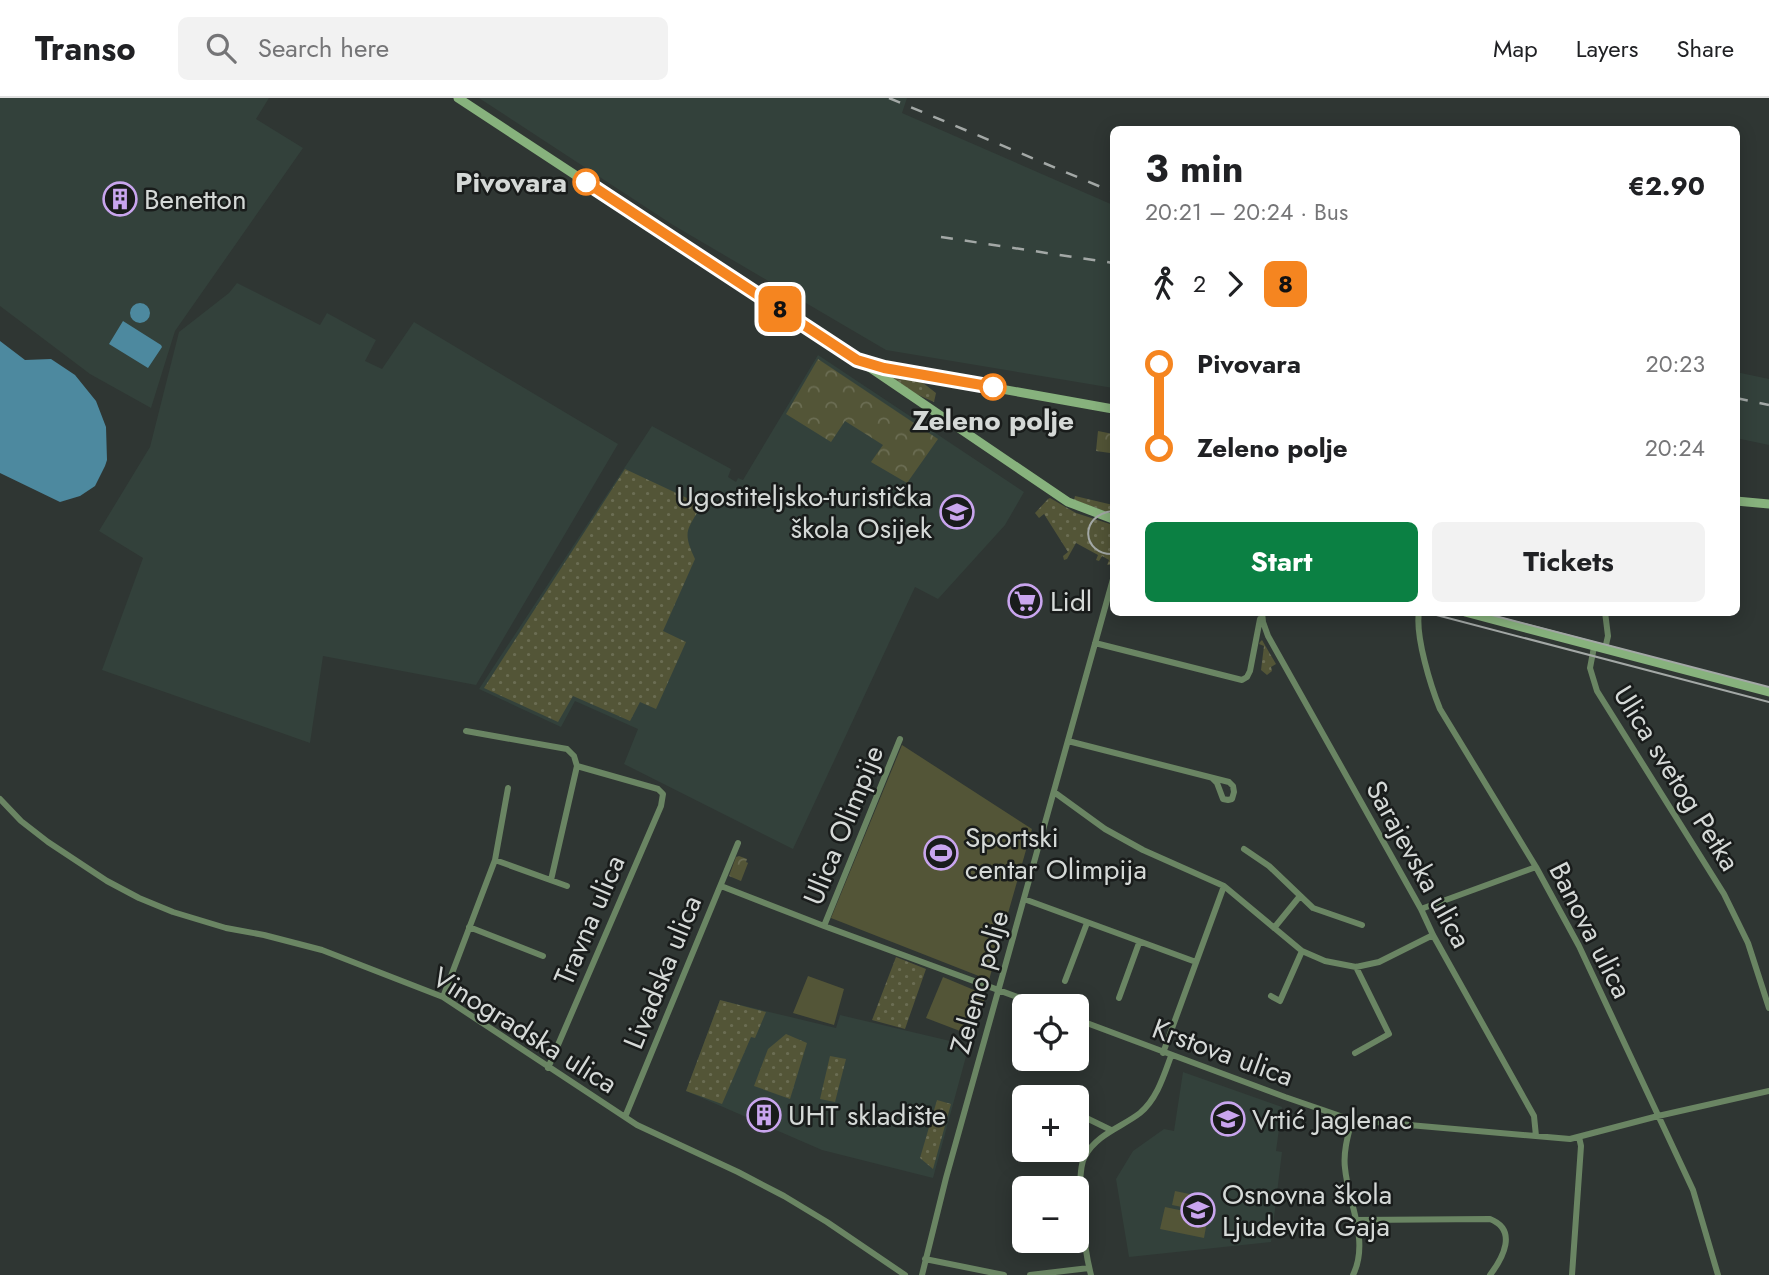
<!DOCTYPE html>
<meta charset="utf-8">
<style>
body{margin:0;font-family:Jost,sans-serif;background:#f2f2f2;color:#202124;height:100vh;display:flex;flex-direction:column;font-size:26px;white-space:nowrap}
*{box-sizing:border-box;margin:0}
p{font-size:23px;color:#757577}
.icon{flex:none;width:38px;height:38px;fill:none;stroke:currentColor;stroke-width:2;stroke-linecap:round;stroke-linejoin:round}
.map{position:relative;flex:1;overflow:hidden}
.side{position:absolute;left:1110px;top:28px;width:630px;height:490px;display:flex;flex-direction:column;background:#fff;border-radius:10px;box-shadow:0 4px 18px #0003}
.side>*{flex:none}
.badge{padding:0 14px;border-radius:10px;font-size:24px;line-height:46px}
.controls{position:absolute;left:1012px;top:896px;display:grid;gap:14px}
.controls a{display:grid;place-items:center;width:77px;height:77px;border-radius:10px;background:#fff;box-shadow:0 4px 18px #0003;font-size:35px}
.map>.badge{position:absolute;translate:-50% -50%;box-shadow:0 0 0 4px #fff}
.legs{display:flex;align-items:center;gap:10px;height:77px;padding:0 35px;font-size:23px}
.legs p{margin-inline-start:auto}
.headline{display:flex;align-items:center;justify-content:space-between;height:119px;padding:0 35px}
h1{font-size:38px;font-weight:700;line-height:52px}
.button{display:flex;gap:14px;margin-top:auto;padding:14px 35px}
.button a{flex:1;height:80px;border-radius:10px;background:#0b8043;color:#fff;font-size:28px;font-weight:700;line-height:80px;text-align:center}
.button a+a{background:#f2f2f2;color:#202124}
ul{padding:0 35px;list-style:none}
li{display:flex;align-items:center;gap:24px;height:84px;font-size:26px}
li i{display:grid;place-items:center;width:10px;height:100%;margin:0 9px;background:currentColor}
li i::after{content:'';width:18px;height:18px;margin:-9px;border:5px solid;border-radius:50%;background:#fff}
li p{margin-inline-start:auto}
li:first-child i{background:linear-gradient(#0000 50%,currentColor 0)}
li:last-child i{background:linear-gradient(currentColor 50%,#0000 0)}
header{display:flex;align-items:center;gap:42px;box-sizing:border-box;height:98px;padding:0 35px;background:#fff;border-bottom:2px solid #e0e0e0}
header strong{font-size:33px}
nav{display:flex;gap:38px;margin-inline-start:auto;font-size:24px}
.search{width:490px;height:63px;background:#f2f2f2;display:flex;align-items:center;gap:18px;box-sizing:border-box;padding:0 24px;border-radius:10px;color:#757577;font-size:26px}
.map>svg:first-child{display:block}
.built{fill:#33413b}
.grass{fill:url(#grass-dots)}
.forest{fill:url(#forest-crowns)}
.pitch{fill:#535537}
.water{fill:#4d899f}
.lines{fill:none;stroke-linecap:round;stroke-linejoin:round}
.minor{stroke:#6a8563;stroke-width:6}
.secondary{stroke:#87b27d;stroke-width:9}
.tram{stroke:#a3a8a6;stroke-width:2}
.rail{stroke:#a3a8a6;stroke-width:2.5;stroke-dasharray:12 12;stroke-linecap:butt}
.line-1-casing{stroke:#fff;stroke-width:16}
.line-1{stroke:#f58520;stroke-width:10}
.stop-1-dot{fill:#fff;stroke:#f58520;stroke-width:3.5}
.labels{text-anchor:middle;stroke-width:5;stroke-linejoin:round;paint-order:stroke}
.stop-label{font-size:28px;font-weight:bold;fill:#d5d9d7;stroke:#191c1b;text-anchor:end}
.poi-label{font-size:28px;fill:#d5d9d7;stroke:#191c1b;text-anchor:start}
.street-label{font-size:28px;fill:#d5d9d7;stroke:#191c1b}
</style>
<header>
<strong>Transo</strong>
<div class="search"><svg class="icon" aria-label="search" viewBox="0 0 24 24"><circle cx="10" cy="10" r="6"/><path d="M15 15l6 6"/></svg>Search here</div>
<nav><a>Map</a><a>Layers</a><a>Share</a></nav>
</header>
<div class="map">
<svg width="1769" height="1177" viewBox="0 0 1769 1177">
<defs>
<pattern id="grass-dots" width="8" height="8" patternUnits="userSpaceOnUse" patternTransform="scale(1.75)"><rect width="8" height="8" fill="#535537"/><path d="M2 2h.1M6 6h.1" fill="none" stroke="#6b6d53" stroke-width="1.8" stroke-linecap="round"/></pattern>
<pattern id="forest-crowns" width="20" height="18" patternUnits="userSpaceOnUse" patternTransform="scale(1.75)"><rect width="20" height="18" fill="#535537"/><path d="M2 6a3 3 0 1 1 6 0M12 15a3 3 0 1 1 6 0" fill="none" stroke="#6b6d53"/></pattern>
</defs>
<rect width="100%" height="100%" fill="#2f3633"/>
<!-- built -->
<path class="built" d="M 0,0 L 269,0 L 256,21 L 303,50 L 175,233 L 151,310 L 90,276 L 0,208 Z
M 479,0 L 907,0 L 902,15 L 1113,107 L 1113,290 L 886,252 L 673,127 Z
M 237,185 L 320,227 L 327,215 L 376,242 L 365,263 L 382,271 L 414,224 L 618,346 L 476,587 L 323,558 L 310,645 L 102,572 L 143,460 L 99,433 L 150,349 L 179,234 L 229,195 Z
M 818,257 L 1024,394 L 1005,427 L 938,501 L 915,489 L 793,751 L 624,666 L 638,631 L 575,603 L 561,629 L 479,591 L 652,328 L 731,371 L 728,379 L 736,384 L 738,380 L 743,382 Z
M 1736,274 L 1769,281 L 1769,347 L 1736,340 Z
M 720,902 L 836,930 L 840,917 L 963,946 L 962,949 L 968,951 L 933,1080 L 822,1052 L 686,993 Z
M 1183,974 L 1282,1009 L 1276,1053 L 1282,1054 L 1271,1144 L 1129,1159 L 1116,1081 L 1133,1053 L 1164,1031 L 1174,1033 Z"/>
<!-- grass -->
<path class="grass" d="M 886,275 L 918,281 L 936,295 L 934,304 L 916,296 Z
M 625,371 L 702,407 C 687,432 682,433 695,461 L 663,533 L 686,544 L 656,611 L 640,604 L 630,623 L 573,598 L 558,624 L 484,590 Z
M 1075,398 L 1113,407 L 1113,416 L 1074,402 Z
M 1050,400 L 1076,415 L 1113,427 L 1112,466 L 1107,467 L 1109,462 L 1102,458 L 1099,463 L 1096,462 L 1098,457 L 1076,445 L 1067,461 L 1064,462 L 1063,458 L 1068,454 L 1044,416 L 1039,420 L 1035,415 L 1048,401 Z
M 1262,542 L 1276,566 L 1271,569 L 1272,573 L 1267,577 L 1261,572 L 1264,548 L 1259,546 L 1260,544 Z
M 896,859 L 926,871 L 905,931 L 872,922 Z
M 720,902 L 766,914 L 755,940 L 751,939 L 722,1006 L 686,993 Z
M 786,936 L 807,945 L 790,1001 L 754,988 L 768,951 Z
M 830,958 L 846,961 L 835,1004 L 820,1001 Z
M 937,1002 L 951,1006 L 933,1071 L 920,1060 Z"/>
<!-- forest -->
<path class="forest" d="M 818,261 L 938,341 L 907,385 L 871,364 L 883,347 L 845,323 L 831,344 L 786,316 Z
M 1098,333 L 1113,336 L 1113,350 L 1111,350 L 1110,355 L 1096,353 Z
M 739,758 L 747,761 L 746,764 L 748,765 L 741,783 L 729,778 L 736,759 Z"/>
<!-- pitch -->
<path class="pitch" d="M 902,647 L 1032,731 L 989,882 L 831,820 Z
M 808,878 L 844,891 L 834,927 L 793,915 Z
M 943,879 L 986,897 L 973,938 L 926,920 Z
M 1175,1093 L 1204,1099 L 1202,1113 L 1172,1107 Z
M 1165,1109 L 1208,1118 L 1204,1140 L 1160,1131 Z"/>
<!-- water -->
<path class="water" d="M130 215a10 10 0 1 1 20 0a10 10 0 1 1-20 0Z
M 123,223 L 161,247 L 162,249 L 148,270 L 109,246 Z
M 0,243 L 25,262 L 51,261 L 75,277 L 96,303 L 106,329 L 107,362 L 105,368 L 95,388 L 80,398 L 60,404 L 0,375 Z"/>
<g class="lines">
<!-- minor -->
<path class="minor" d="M 1262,514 L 1263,524 L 1268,538 L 1421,811 L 1433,837 L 1534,1018 L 1536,1038
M 1419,514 C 1415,538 1431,589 1440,611 L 1536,769 L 1579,848 L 1693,1092 L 1718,1177
M 1095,545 L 1242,582 L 1247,579 L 1250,573 L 1260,521
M 1594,549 L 1590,570 L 1597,593 L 1724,796 L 1748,845 L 1769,910
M 1605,551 L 1608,538 L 1605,514
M 466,633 L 567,651 L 574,658 L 577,668 L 658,691 L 663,696 L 661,708 L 548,970
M 1068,643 L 1229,684 L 1233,688 L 1234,694 L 1232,701 L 1228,702 L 1223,701 L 1217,685 L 1212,680
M 1054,694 L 1105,731 L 1143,752 L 1224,788 L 1302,853 L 1325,863 L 1356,869 L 1379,864 L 1433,837
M 0,701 L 21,723 L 48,744 L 107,783 L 139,800 L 173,814 L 226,830 L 264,837 L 322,852 L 443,899 L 637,1027 L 738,1074 L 784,1098 L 827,1124 L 905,1177
M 1244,751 L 1269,768 L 1313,810 L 1362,827
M 495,762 L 567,788
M 551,782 L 577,668
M 721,788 L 824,828 L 1042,908
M 1024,801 L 1196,864
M 1421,811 L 1536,769
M 824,828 L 900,641
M 469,829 L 543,858
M 1274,830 L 1300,798
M 1065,883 L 1087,825
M 1271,898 L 1280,903 L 1302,853
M 443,899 L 495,762 L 508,690
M 1119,900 L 1139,845
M 1076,921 L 1285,999 L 1352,1022 L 1570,1041 L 1658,1018 L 1769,993
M 1163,955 L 1224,788
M 1355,955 L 1389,936 L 1356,869
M 1033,994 L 1044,999
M 1076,1015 L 1111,1032
M 625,1019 L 738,745
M 1352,1022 C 1348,1037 1343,1054 1345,1070 C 1348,1105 1370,1142 1353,1177
M 1356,1122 L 1490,1121 C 1518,1132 1503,1160 1490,1177
M 925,1161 L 1004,1177
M 922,1177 L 946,1080 L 1113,481
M 1030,1177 L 1089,1170
M 1091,1177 C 1085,1154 1074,1077 1085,1058 C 1097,1036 1122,1029 1140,1015 C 1157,1001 1164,977 1171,958
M 1572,1177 L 1581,1048 L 1579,1039"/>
<!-- secondary -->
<path class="secondary" d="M 458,0 L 857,262 L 884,270 L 1113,311
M 869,269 L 1068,404 L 1113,421
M 1736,403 L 1769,406
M 1465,514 L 1769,594"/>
<!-- tram -->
<path class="tram" d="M 1113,413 C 1078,417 1082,457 1113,456
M 1425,514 L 1769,604
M 1480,514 L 1769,589"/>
<!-- rail -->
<path class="rail" d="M 889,0 L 1113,94
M 941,139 L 1113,165
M 1736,300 L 1769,307"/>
</g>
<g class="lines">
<defs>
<path id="line-1" d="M 586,84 L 857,262 L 884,270 L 993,289"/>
</defs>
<!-- line-1 casing -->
<use href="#line-1" class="line-1-casing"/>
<!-- line-1 -->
<use href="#line-1" class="line-1"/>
</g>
<!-- icons -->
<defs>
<symbol id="building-ring" viewBox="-11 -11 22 22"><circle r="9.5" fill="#191c1b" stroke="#c9a5ee" stroke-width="1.5"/><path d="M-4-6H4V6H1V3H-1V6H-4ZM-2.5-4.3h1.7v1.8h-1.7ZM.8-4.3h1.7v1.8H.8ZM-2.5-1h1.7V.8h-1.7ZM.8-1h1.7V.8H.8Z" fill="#c9a5ee"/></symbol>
<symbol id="school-ring" viewBox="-11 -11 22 22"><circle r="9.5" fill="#191c1b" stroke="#c9a5ee" stroke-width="1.5"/><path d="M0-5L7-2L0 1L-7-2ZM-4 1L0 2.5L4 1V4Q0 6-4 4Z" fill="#c9a5ee"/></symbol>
<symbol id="supermarket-ring" viewBox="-11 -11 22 22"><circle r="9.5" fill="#191c1b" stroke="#c9a5ee" stroke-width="1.5"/><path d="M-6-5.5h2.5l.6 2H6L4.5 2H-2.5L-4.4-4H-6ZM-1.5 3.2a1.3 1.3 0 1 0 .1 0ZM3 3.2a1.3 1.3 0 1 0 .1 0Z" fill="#c9a5ee"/></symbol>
<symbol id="stadium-ring" viewBox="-11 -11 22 22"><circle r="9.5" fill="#191c1b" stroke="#c9a5ee" stroke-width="1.5"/><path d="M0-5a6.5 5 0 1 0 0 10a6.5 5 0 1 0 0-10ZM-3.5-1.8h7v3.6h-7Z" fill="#c9a5ee"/></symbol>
</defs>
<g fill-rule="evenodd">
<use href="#building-ring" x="101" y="82" width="38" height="38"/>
<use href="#school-ring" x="938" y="395" width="38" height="38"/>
<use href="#supermarket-ring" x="1006" y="484" width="38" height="38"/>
<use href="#stadium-ring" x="922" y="736" width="38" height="38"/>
<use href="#building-ring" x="745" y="998" width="38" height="38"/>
<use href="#school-ring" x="1209" y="1002" width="38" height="38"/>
<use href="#school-ring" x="1179" y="1093" width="38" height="38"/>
</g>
<!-- markers -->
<g class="stop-1-dot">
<circle cx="586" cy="84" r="12"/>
<circle cx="993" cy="289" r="12"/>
</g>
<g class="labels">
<!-- stop labels -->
<g class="stop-label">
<text x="567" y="94">Pivovara</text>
<text x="993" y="332" text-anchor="middle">Zeleno polje</text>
</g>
<!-- poi labels -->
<g class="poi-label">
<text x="144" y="111">Benetton</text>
<text x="932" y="408" text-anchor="end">Ugostiteljsko-turistička<tspan x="932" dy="32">škola Osijek</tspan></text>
<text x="1050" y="513">Lidl</text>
<text x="965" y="749">Sportski<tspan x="965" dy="32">centar Olimpija</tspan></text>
<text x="788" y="1027">UHT skladište</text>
<text x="1252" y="1031">Vrtić Jaglenac</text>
<text x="1222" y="1106">Osnovna škola<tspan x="1222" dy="32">Ljudevita Gaja</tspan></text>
</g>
<!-- street labels -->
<g class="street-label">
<text transform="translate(1677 680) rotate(58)" y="10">Ulica svetog Petka</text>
<text transform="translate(843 727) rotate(-68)" y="10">Ulica Olimpije</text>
<text transform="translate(1419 766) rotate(61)" y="10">Sarajevska ulica</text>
<text transform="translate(589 822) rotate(-67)" y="10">Travna ulica</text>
<text transform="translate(1591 832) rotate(63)" y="10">Banova ulica</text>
<text transform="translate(662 874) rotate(-68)" y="10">Livadska ulica</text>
<text transform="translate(979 884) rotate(-74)" y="10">Zeleno polje</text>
<text transform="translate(525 932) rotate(32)" y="10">Vinogradska ulica</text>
<text transform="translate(1223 954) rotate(20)" y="10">Krstova ulica</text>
</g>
</g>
</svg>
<div class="controls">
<a><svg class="icon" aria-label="locate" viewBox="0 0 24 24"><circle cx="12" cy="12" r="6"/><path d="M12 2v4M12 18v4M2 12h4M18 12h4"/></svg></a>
<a>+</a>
<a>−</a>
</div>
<b class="badge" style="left:780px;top:211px;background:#f58520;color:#111">8</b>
<section class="side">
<div class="headline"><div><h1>3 min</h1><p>20:21 – 20:24 · Bus</p></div><b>€2.90</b></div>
<div class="legs"><svg class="icon" aria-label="walk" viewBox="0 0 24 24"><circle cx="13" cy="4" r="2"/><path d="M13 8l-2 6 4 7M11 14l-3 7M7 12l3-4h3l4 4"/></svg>2<svg class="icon" aria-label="forward" viewBox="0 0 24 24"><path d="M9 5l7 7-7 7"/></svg><b class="badge" style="background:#f58520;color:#111">8</b></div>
<ul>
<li><i style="color:#f58520"></i><b>Pivovara</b><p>20:23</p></li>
<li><i style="color:#f58520"></i><b>Zeleno polje</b><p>20:24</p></li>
</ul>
<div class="button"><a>Start</a><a>Tickets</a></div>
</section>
</div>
